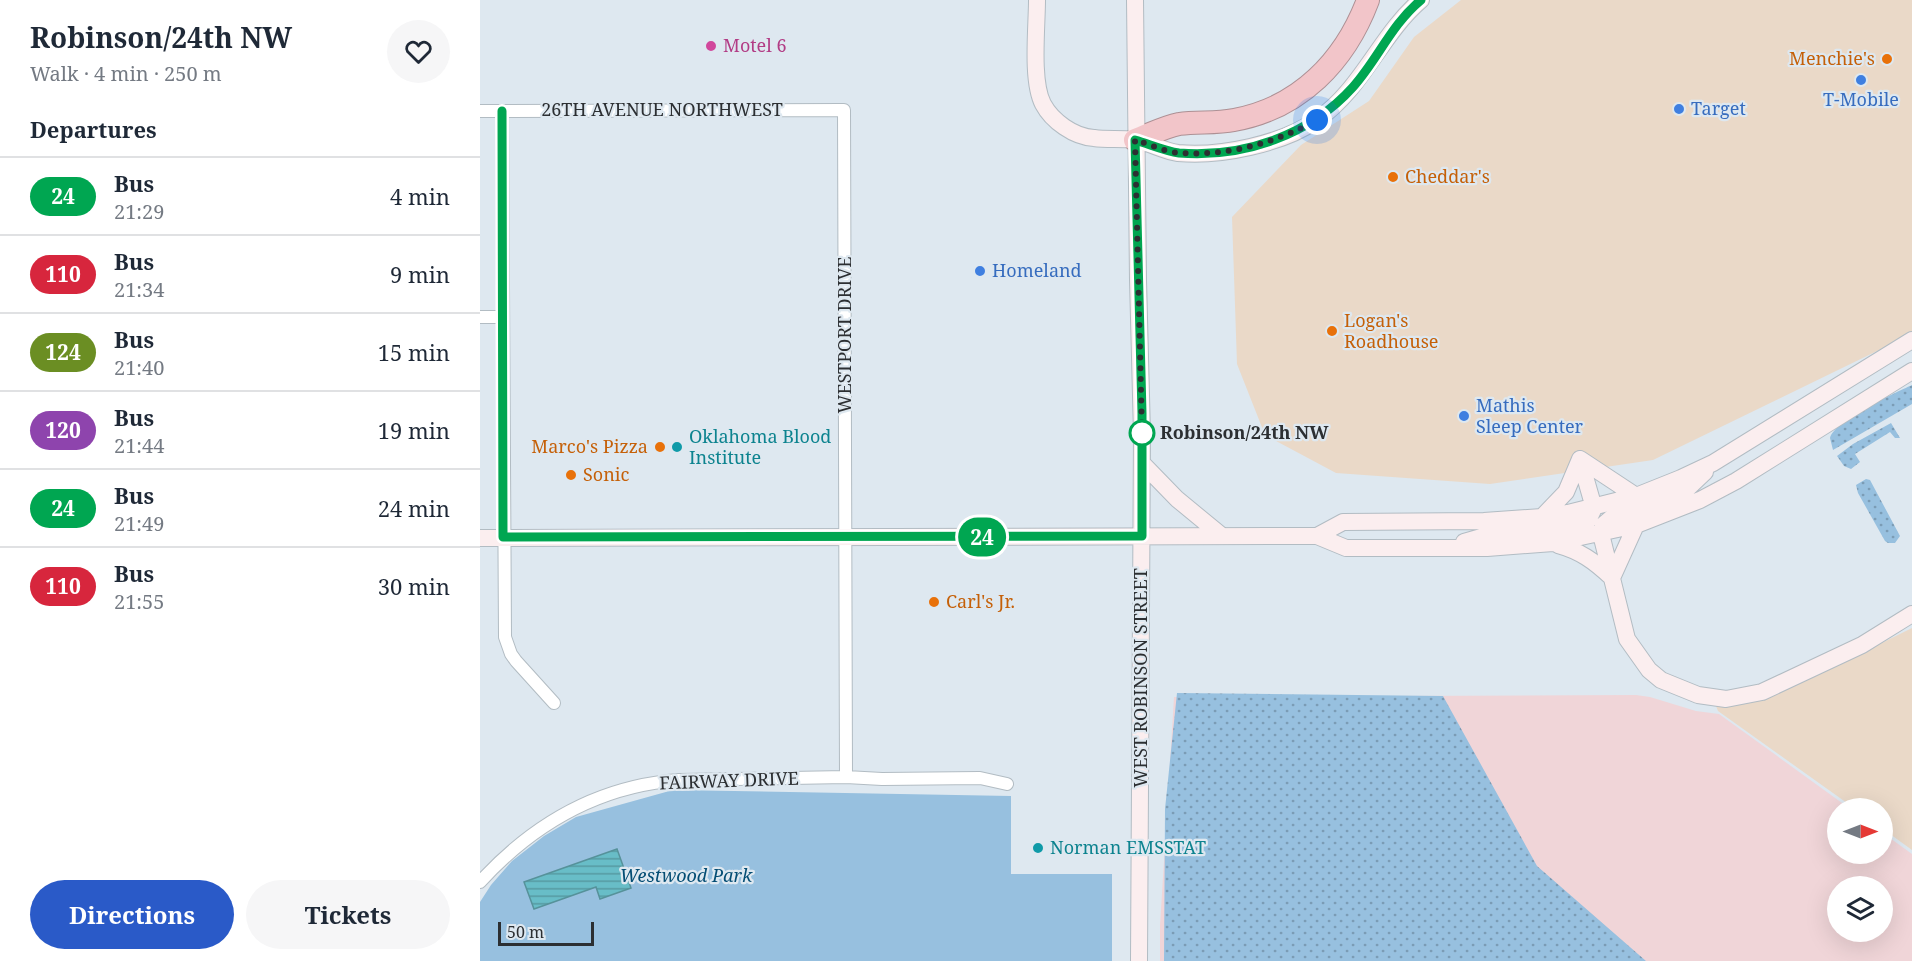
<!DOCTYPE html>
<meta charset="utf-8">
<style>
body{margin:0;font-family:"Noto Serif",serif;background:#f6f6f7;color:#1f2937;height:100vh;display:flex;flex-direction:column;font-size:22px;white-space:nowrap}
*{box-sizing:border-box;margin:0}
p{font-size:20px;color:#747a83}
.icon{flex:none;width:33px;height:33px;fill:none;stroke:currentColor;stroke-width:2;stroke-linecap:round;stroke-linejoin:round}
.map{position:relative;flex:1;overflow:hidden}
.details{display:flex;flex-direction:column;background:#fff;width:480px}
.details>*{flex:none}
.badge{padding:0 12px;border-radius:20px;font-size:21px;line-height:39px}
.needle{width:39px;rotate:90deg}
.tools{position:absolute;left:1347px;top:798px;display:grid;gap:12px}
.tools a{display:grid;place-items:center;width:66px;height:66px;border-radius:50%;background:#fff;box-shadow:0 6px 24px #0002;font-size:30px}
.scale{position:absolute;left:18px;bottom:15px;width:96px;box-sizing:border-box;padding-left:6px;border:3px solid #2c2f32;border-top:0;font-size:16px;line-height:21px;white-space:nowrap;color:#2c2f32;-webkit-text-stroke:4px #dee8f0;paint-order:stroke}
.you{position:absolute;width:30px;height:30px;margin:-15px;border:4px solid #fff;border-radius:50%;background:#1a73e8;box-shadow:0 0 0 9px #1a73e833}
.map>.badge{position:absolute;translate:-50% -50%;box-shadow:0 0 0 3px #fff}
h2{padding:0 30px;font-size:22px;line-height:54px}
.round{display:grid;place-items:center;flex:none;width:63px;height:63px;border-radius:32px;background:#f6f6f7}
.head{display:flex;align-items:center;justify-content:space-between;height:102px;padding:0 30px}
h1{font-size:28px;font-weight:700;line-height:45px}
.button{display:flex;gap:12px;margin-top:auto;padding:12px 30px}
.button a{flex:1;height:69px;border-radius:36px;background:#2a5ac8;color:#fff;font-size:24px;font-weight:700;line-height:69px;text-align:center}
.button a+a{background:#f6f6f7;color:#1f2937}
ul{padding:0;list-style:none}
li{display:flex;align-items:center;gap:18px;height:78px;padding:0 30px;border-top:2px solid #e0e1e3}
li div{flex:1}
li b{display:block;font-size:22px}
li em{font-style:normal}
li .badge{min-width:66px;font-weight:700;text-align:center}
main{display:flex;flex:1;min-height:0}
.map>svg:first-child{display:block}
.commercial{fill:#ead9c8}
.education{fill:#f0d5d8;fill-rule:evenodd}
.grass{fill:url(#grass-dots)}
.green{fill:#97c0df}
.water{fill:url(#water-rules);stroke:#56929a;stroke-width:1.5}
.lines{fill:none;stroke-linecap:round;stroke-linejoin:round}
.street-casing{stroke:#b2bcc3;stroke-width:14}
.secondary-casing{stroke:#b2bcc3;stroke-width:18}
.highway-casing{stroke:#ad9094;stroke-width:24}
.street{stroke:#fff;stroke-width:12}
.secondary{stroke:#fbeeef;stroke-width:16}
.highway{stroke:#f2c5c9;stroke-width:22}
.line-casing{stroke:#fff;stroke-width:14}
.line{stroke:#00a651;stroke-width:9}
.walk{stroke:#2c2f32;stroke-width:6;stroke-dasharray:0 10.8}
.hotel-dot{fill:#d1479c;stroke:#dee8f0;stroke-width:2}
.food-dot{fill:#e8710a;stroke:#dee8f0;stroke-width:2}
.shop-dot{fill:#3f7fe0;stroke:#dee8f0;stroke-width:2}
.stop-dot{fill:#fff;stroke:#00a651;stroke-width:3}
.culture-dot{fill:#0f9aa8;stroke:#dee8f0;stroke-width:2}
.labels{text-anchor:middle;stroke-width:4.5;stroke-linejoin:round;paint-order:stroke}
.hotel-label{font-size:18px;fill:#b23c85;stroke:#dee8f0;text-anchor:start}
.food-label{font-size:18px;fill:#c56008;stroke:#dee8f0;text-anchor:start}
.shop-label{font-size:18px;fill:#366cbe;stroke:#dee8f0;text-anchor:start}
.street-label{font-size:18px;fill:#2c2f32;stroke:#dee8f0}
.stop-label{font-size:18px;font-weight:bold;fill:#2c2f32;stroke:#dee8f0;text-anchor:start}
.culture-label{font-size:18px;fill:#0d838f;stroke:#dee8f0;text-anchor:start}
.park-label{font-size:18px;font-style:italic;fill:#044d74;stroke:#dee8f0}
</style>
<main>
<section class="details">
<div class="head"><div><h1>Robinson/24th NW</h1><p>Walk · 4 min · 250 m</p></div><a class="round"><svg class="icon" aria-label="heart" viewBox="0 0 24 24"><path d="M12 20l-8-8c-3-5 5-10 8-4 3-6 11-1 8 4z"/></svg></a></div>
<h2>Departures</h2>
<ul>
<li><span class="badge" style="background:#00a651;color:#fff">24</span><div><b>Bus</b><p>21:29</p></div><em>4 min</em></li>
<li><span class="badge" style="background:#d7263d;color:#fff">110</span><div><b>Bus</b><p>21:34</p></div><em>9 min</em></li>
<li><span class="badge" style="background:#6b8e23;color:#fff">124</span><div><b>Bus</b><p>21:40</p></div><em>15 min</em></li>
<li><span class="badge" style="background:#8e44ad;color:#fff">120</span><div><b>Bus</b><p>21:44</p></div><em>19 min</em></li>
<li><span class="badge" style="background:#00a651;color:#fff">24</span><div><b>Bus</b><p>21:49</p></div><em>24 min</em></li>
<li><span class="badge" style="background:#d7263d;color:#fff">110</span><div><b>Bus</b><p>21:55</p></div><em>30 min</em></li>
</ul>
<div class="button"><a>Directions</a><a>Tickets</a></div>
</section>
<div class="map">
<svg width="1432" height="961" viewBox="0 0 1432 961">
<defs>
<pattern id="grass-dots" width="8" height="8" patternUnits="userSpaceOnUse" patternTransform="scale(1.5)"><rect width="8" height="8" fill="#97c0df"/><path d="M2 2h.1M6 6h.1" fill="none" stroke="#7b9cb5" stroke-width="1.8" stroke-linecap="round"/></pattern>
<pattern id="water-rules" width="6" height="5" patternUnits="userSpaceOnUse" patternTransform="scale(1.5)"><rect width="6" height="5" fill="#68bdc7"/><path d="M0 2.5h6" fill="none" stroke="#569aa2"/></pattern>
</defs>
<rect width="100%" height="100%" fill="#dee8f0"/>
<!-- commercial -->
<path class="commercial" d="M 981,0 L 1432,0 L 1432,334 L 1173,460 L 1010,484 L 856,473 L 785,435 L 757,364 L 752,217 L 821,145 L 889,101 L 934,37 Z
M 1432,628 L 1432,850 L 1403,829 L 1402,808 L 1374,808 L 1238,711 L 1236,706 L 1272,701 L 1341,673 Z"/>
<!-- education -->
<path class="education" d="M 1156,695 L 1170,697 L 1216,711 L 1239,714 L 1369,808 L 1358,808 L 1358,854 L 1402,854 L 1403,833 L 1432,854 L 1432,961 L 680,961 L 680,926 L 694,697 ZM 1358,886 L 1402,886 L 1402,932 L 1358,932 Z"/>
<!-- grass -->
<path class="grass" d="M 1432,385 L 1432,404 L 1353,450 L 1350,438 C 1356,419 1413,394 1432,385 Z
M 1411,423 L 1420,438 L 1415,438 L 1410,432 L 1375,454 L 1380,462 L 1371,469 L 1364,466 L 1357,456 L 1373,444 Z
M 1386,479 L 1390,480 L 1420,536 L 1415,543 L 1408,543 L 1405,541 L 1378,493 L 1376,485 Z
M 697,693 L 963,696 L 1057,866 L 1166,961 L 684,961 L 685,809 Z"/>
<!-- green -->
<path class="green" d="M 193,790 L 531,796 L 531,874 L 632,874 L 632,961 L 0,961 L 0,902 L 11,885 L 32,861 L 64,836 L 96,817 Z"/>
<!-- water -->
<path class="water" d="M 137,849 L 151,888 L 120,899 L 116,887 L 54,909 L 44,882 Z"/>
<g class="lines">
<defs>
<path id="street" d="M 0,111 L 364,110 L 366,777
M 22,111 L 25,637 L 31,654 L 36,661 L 74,703
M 0,317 L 23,317
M 0,882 C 54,823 118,786 199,780 L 366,777 L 402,779 L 500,778 L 527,784"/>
<path id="secondary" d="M 557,0 C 557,27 551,81 563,104 C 572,121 594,137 614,138 C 627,140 641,138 655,140 C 669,142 683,151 698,153 C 740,157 802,144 837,120 C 883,88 900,35 941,0
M 655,0 L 658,280 L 662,434 L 659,961
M 1100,459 L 1156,496
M 662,463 L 697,499 L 742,536
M 1225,472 L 1205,491 L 1130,519 L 1123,525 L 1121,534 L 1147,639 L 1169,670 L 1181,680 L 1218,695 L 1246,699 L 1282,692 L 1382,645 L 1432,614
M 1062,517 L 1086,492 L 1100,459
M 837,536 L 863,522 L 1004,521 L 1062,517 L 1088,513 L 1156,496 L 1201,478 L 1233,463 L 1432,340
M 0,538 L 837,536 L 866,548 L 1007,548 L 1073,543 L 1156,525 L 1220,500 L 1256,481 L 1432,371
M 984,542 L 1012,534 L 1093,526 L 1108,521 L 1114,508 L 1100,459
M 1078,545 C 1100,551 1114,561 1131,577
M 1132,578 L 1156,525"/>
<path id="highway" d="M 655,140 C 669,135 684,127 699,124 C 717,121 735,124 754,120 C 820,108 865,61 888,0"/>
</defs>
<!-- street casing -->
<use href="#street" class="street-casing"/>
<!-- secondary casing -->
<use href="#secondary" class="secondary-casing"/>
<!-- highway casing -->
<use href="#highway" class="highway-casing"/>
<!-- street -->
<use href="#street" class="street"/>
<!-- secondary -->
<use href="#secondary" class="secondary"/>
<!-- highway -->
<use href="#highway" class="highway"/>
</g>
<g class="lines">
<defs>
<path id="line" d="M 22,111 L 23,537 L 662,536 L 662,413 L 655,140 C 669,144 685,151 699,153 C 764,158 830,135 873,87 C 898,59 911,25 941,0"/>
</defs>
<!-- line casing -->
<use href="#line" class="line-casing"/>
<!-- line -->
<use href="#line" class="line"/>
<!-- walk -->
<path class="walk" d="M 662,433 L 655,140 C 669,144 685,152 700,153 C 749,156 795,143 837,120"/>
</g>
<!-- markers -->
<circle class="hotel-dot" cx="231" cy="46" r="6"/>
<g class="food-dot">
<circle cx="1407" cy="59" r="6"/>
<circle cx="913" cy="177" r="6"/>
<circle cx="852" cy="331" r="6"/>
<circle cx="180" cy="447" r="6"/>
<circle cx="91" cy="475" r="6"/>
<circle cx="454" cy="602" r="6"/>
</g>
<g class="shop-dot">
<circle cx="1381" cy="80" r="6"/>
<circle cx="1199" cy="109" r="6"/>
<circle cx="500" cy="271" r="6"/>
<circle cx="984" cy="416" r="6"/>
</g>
<circle class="stop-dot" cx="662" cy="433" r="12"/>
<g class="culture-dot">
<circle cx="197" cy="447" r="6"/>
<circle cx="558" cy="848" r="6"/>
</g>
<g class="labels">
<!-- hotel labels -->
<g class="hotel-label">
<text x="243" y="52">Motel 6</text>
</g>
<!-- food labels -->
<g class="food-label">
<text x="1395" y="65" text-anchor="end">Menchie's</text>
<text x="925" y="183">Cheddar's</text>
<text x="864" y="327">Logan's<tspan x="864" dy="21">Roadhouse</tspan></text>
<text x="168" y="453" text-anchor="end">Marco's Pizza</text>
<text x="103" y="481">Sonic</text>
<text x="466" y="608">Carl's Jr.</text>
</g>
<!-- shop labels -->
<g class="shop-label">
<text x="1381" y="106" text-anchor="middle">T-Mobile</text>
<text x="1211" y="115">Target</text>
<text x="512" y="277">Homeland</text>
<text x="996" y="412">Mathis<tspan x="996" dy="21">Sleep Center</tspan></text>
</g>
<!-- street labels -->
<g class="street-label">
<text x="182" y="116">26TH AVENUE NORTHWEST</text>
<text transform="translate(365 335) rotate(-90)" y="6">WESTPORT DRIVE</text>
<text transform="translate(661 678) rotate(-90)" y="6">WEST ROBINSON STREET</text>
<text transform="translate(249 781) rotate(-2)" y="6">FAIRWAY DRIVE</text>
</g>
<!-- stop labels -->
<g class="stop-label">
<text x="680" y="439">Robinson/24th NW</text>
</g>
<!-- culture labels -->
<g class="culture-label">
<text x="209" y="443">Oklahoma Blood<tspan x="209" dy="21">Institute</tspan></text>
<text x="570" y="854">Norman EMSSTAT</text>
</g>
<!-- park labels -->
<g class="park-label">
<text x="206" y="882">Westwood Park</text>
</g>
</g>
</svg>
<div class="tools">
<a><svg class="needle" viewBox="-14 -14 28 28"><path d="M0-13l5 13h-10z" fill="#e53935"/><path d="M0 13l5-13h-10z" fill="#747a83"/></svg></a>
<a><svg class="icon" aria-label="layers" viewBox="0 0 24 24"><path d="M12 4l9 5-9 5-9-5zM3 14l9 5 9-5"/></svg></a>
</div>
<div class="scale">50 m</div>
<div class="you" style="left:837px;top:120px"></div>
<b class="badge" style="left:502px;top:537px;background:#00a651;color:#fff">24</b>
</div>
</main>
